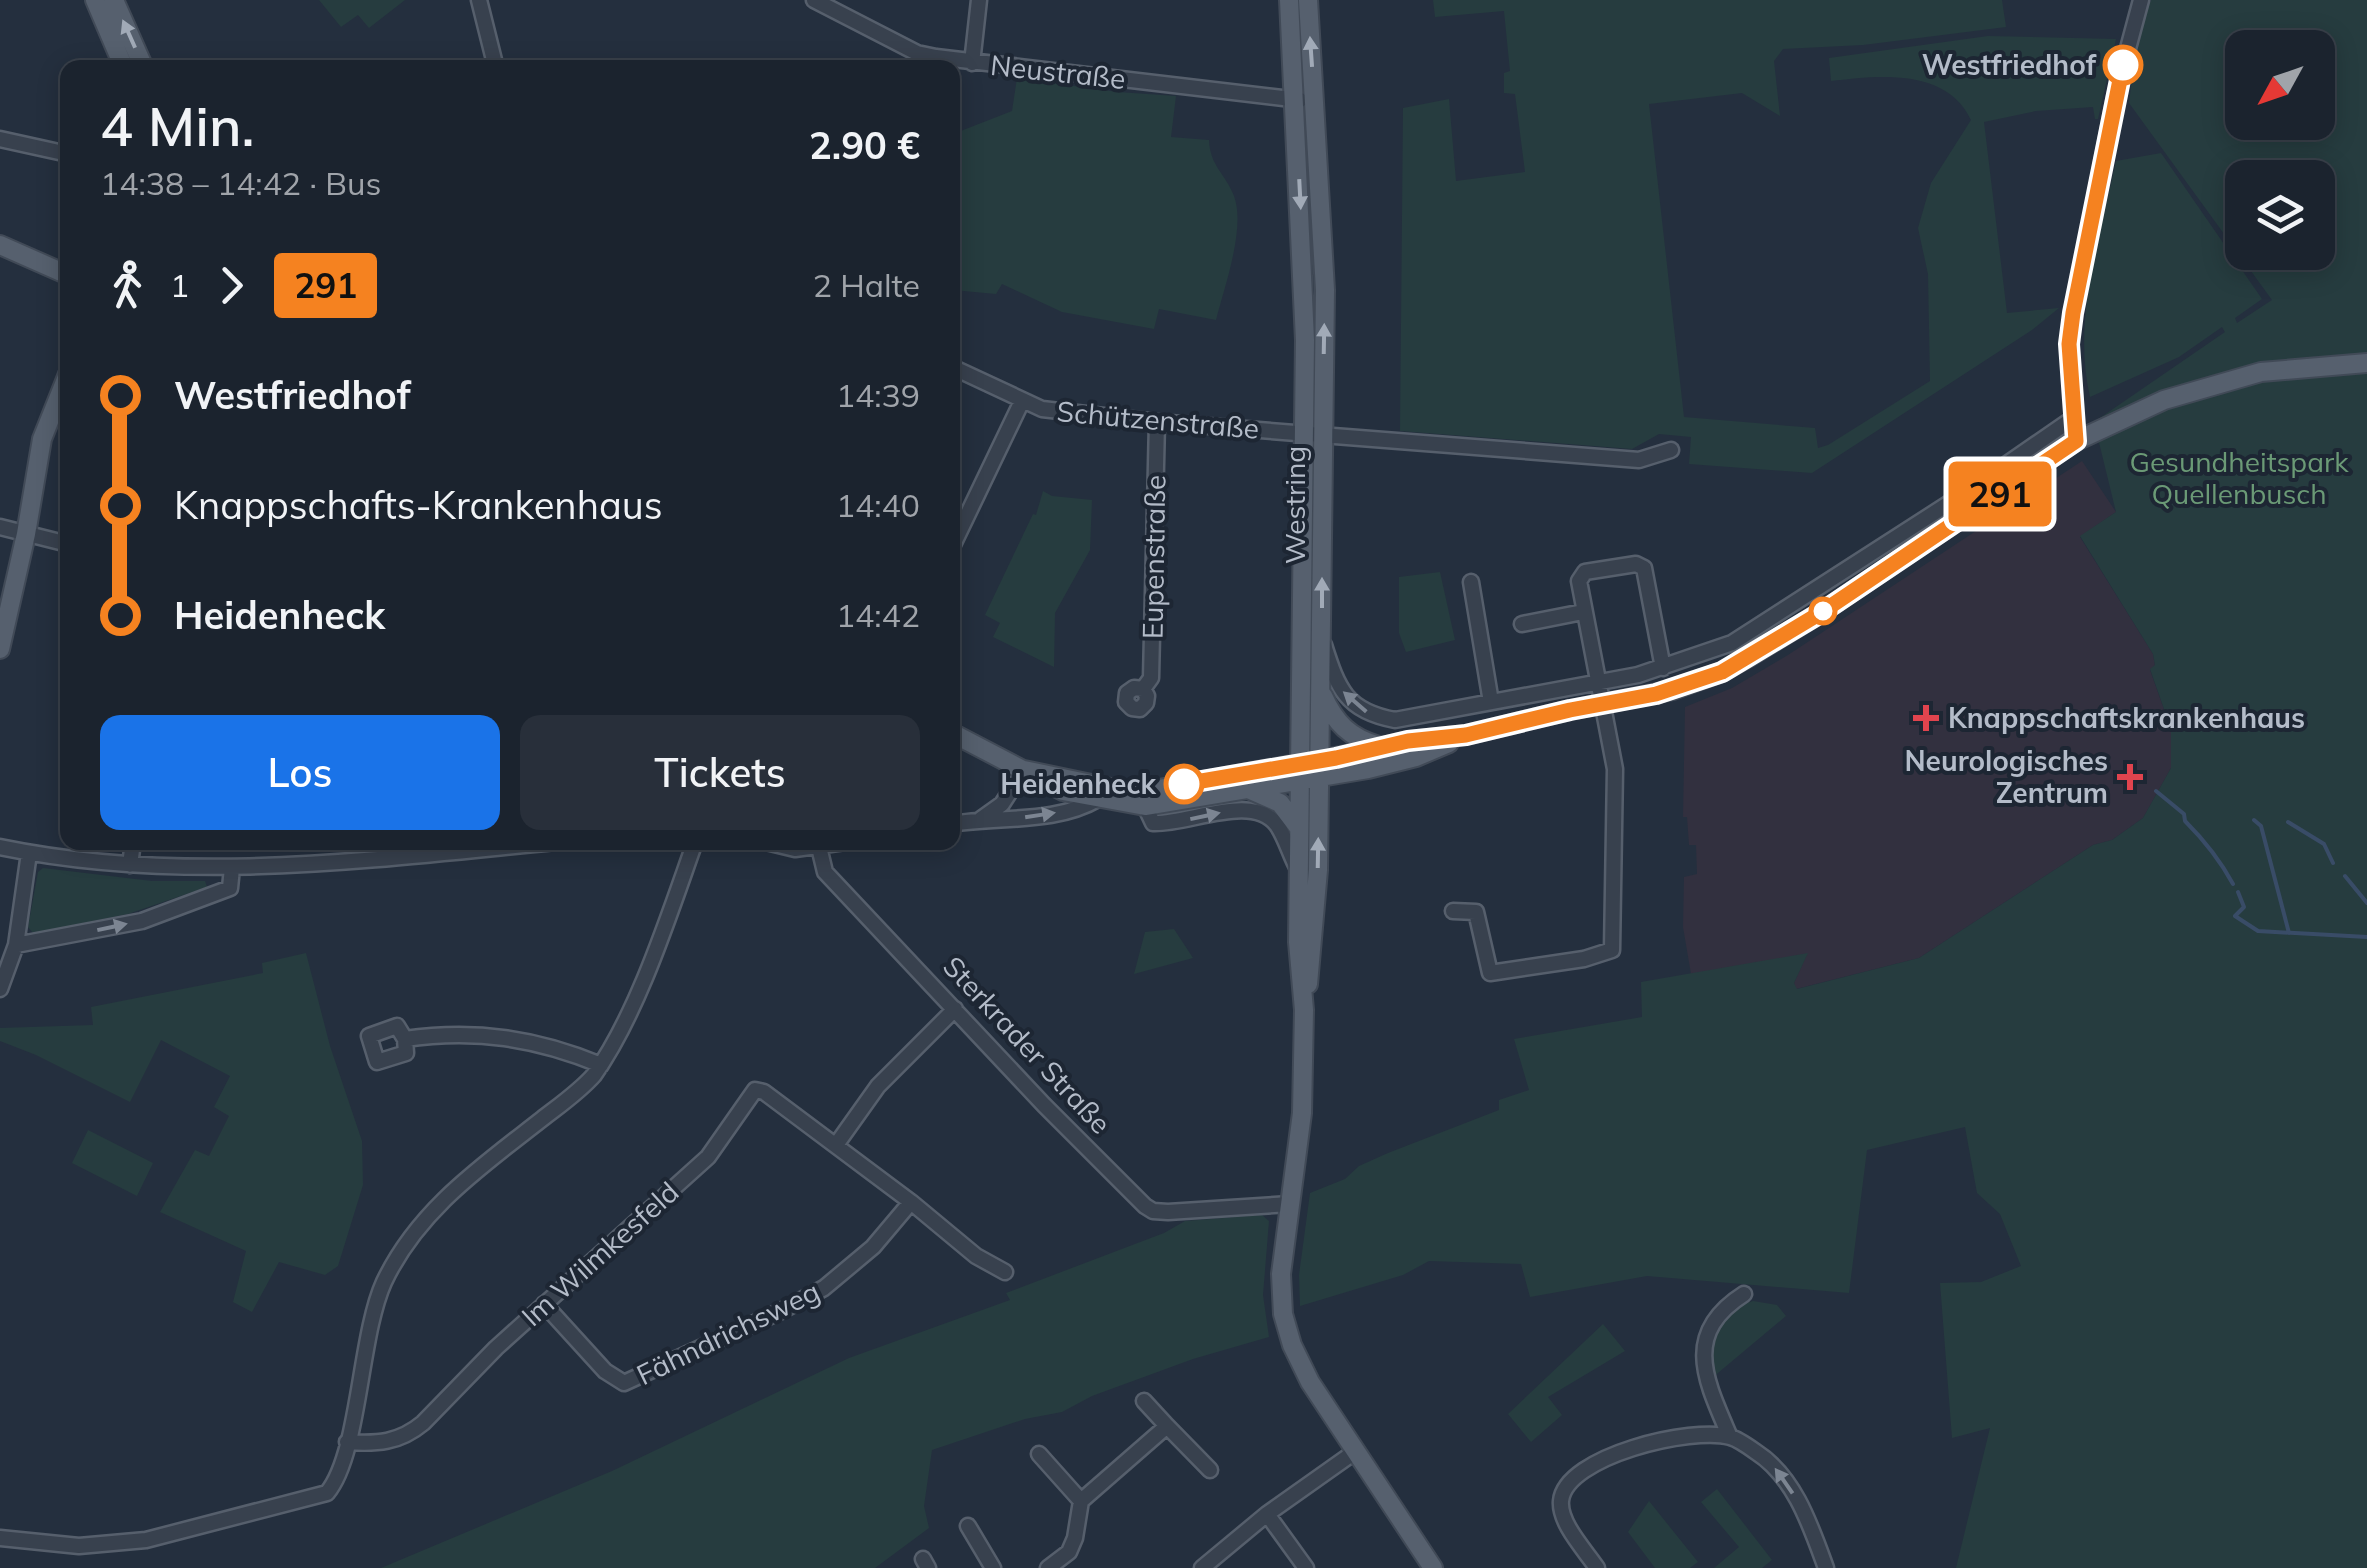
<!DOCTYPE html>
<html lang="de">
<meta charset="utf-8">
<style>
body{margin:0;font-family:Mulish,sans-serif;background:#282f3a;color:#f1f3f6;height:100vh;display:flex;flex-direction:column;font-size:38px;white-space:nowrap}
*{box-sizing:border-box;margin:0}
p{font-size:32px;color:#a0a4aa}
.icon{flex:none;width:55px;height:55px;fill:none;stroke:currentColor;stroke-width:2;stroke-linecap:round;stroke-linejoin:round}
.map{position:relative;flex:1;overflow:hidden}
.panel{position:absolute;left:60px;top:60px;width:900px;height:790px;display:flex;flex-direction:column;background:#1b232e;border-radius:20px;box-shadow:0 5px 25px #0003,0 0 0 2px #39404a}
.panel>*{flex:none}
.badge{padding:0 20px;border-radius:8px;font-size:35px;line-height:65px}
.needle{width:65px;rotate:230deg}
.controls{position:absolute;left:2225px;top:30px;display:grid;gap:20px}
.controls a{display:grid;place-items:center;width:110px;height:110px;border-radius:20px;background:#1b232e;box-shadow:0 5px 25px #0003,0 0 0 2px #39404a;font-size:50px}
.map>.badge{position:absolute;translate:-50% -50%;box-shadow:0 0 0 5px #fff}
.legs{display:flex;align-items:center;gap:15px;height:110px;padding:0 40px;font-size:32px}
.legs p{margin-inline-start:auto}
.head{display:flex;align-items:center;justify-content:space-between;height:170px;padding:0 40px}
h1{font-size:55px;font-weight:600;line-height:75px}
.action{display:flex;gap:20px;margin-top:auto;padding:20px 40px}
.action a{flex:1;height:115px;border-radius:20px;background:#1a73e8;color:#fff;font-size:40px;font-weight:600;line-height:115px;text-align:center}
.action a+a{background:#282f3a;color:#f1f3f6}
ul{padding:0 40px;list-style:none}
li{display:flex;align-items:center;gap:35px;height:110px;font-size:38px}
li i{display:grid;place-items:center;width:15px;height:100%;margin:0 12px;background:currentColor}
li i::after{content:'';width:25px;height:25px;margin:-12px;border:8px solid;border-radius:50%;background:#1b232e}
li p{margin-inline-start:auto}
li:first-child i{background:linear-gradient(#0000 50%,currentColor 0)}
li:last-child i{background:linear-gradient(currentColor 50%,#0000 0)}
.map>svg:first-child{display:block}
.medical{fill:#32303f}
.green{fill:#263c3f;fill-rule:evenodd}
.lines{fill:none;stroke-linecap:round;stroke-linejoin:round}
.stream{stroke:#394c67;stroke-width:4}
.minor-casing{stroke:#565f6c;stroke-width:19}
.major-casing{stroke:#414a57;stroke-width:22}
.minor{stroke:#38414e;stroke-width:14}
.major{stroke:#56606e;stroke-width:18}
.oneway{fill:#a1aab7}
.oneway2{fill:#7c8592}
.line-1-casing{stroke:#fff;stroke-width:22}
.line-1{stroke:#f58220;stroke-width:15}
.stop-1-dot{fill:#fff;stroke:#f58220;stroke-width:5}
.health-dot{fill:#e0444e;stroke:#1d2633;stroke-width:4}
.labels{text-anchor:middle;stroke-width:8;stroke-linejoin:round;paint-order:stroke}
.stop-label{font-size:28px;font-weight:bold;fill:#b4bcc9;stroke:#1d2633;text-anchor:end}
.street-label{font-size:28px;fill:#b4bcc9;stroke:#1d2633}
.park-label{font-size:28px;fill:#6b9a76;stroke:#1d2633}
.poi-label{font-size:28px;font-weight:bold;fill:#b4bcc9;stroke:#1d2633;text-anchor:start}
</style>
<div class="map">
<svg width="2367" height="1568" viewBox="0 0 2367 1568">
<rect width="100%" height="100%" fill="#242f3e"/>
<!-- medical -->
<path class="medical" d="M 2082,461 L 2116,512 L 2080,537 L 2153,654 L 2155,666 L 2150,670 L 2171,729 L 2171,768 L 2143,818 L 2112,840 L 2093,845 L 1919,958 L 1796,989 L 1794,983 L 1807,954 L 1691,974 L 1683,927 L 1684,877 L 1697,874 L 1696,845 L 1689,845 L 1687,817 L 1683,817 L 1685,707 L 1732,688 L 1788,655 Z"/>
<!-- green -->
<path class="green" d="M 319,0 L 405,0 L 369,28 L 358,15 L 341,27 Z
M 1433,0 L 2002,0 L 2006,27 L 1863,45 L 1783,49 L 1774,61 L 1780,116 L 1742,93 L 1649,104 L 1684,417 L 1815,428 L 1818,448 L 1828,445 L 1930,381 L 1928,274 L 1918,228 L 1931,183 L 1971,120 C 1947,68 1879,75 1831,81 L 1829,58 L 1988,36 L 2116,39 L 2098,119 L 2095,119 L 2093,107 L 2036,111 L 1984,122 L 2007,313 L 2059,308 L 2032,330 L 1812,473 L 1689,464 L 1691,437 L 1659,434 L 1632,449 L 1400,431 L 1403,108 L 1449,99 L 1456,181 L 1525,172 L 1515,94 L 1504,93 L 1504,73 L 1510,71 L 1504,11 L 1435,17 Z
M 2151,0 L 2367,0 L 2367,1568 L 1956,1568 L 1990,1428 L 1952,1438 L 1940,1283 L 1981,1282 L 2021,1266 L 2000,1214 L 1977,1193 L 1965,1127 L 1867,1150 L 1849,1293 L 1647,1276 L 1530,1297 L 1521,1264 L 1429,1261 L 1403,1275 L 1300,1306 L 1299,1275 L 1310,1193 L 1345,1179 L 1359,1166 L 1388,1153 L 1499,1110 L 1499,1100 L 1529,1090 L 1514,1039 L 1642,1017 L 1641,982 L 1808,953 L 1794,983 L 1797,989 L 1919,958 L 2093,845 L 2112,840 L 2143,818 L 2171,768 L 2171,729 L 2150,669 L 2155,665 L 2153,654 L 2080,536 L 2116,512 L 2094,422 L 2225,332 L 2222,327 L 2179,357 L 2090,397 C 2072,319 2100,238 2116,161 L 2161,153 L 2262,299 L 2235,318 L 2237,323 L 2272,300 L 2129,103 L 2138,28 ZM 2242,48 L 2318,48 L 2318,122 L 2242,122 ZM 2242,178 L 2318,178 L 2318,252 L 2242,252 Z
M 1017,78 L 1118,92 L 1176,96 L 1171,137 L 1209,140 C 1210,166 1225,173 1234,196 C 1246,228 1224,288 1216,320 L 1159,309 L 1154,329 L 1062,312 L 1002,284 L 996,294 L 953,290 L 953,134 L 1012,111 Z
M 1043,491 L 1052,496 L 1092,500 L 1090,550 L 1055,613 L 1054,667 L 993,637 L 1000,623 L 985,615 L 1033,514 L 1036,515 Z
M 1440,572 L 1455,640 L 1406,652 L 1399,633 L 1399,577 Z
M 43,868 L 152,881 L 205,881 L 207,887 L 128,914 L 33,933 L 28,927 L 38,872 Z
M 1174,929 L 1193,958 L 1134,974 L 1145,932 Z
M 306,953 L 330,1046 L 362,1141 L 363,1185 L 338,1266 L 325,1275 L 279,1262 L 252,1312 L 233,1302 L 246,1251 L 160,1212 L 195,1150 L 209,1156 L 229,1116 L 214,1107 L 230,1076 L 161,1040 L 130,1102 L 36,1055 L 0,1041 L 0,1028 L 93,1025 L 91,1007 L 263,973 L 262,963 Z
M 88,1130 L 153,1163 L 137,1196 L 72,1163 Z
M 1262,1215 L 1269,1221 L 1263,1295 L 1269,1337 L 1193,1359 L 1092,1396 L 1062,1412 L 1025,1419 L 932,1450 L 924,1506 L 929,1528 L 875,1568 L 381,1568 L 612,1471 L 849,1358 L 1010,1300 L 1006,1293 L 1164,1233 L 1185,1221 Z
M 1753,1301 L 1777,1305 L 1786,1316 L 1712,1378 C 1708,1342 1716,1313 1753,1301 Z
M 1603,1324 L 1625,1351 L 1548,1397 L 1562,1415 L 1531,1442 L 1508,1414 Z
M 1717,1489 L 1772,1560 L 1762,1568 L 1714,1568 L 1739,1547 L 1701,1502 Z
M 1649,1501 L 1698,1562 L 1690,1568 L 1655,1568 L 1628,1532 Z"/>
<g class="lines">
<!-- stream -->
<path class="stream" d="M 2156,791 L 2184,814 L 2185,821 C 2203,839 2220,860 2233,884
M 2254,820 L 2261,826 L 2289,933
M 2288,822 L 2324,844 L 2333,863
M 2345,876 L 2367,903
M 2238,892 L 2244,907 L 2235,916 L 2258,931 L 2367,937"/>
<defs>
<path id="minor" d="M 479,0 L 496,68
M 814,0 L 917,53 L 936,57 L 1300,100
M 972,63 L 979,0
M 0,139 L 68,154
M 952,367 L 1042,409 L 1157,422 L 1639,460 L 1671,450
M 2076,441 L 2069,344 L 2073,313 L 2115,97 L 2141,0
M 0,527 L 68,544
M 952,547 L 1022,401
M 1471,582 L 1491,702
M 1522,624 L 1583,612
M 1324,645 C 1338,689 1346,711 1395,720 L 1638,675 L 1732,643 L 1965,493 L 2075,417
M 1143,689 L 1147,696 L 1146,703 L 1140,709 L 1132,708 L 1126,702 L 1127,693 L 1134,688 L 1143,689 L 1151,678 L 1157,422
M 1145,806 L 1153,823 C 1188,825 1252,792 1277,825 C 1286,838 1290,855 1298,869
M 981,819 L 1002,804 L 1024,770
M 952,824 C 1000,816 1055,824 1098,799
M 766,842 L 795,849 L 845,842
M 0,847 C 184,885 370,860 555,842
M 819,847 L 825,872 L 1044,1105 L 1145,1206 L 1153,1211 L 1168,1212 L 1290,1204
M 130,865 L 133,842
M 1453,911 L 1476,912 L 1490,973 L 1584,959 L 1612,950 L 1615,769 L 1579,581 L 1585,572 L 1636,564 L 1644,568 L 1663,668
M 16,945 L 142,921 L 230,888 L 232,868
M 0,989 L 16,945 L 29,853
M 397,1026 L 405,1039 L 406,1053 L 377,1062 L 369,1036 Z
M 405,1039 C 475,1029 536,1038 601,1065
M 836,1145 L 878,1086 L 955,1009
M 544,1304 L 605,1371 L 624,1383 L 781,1311 L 824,1288 L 873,1247 L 911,1202
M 1144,1401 L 1167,1426
M 1730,1437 C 1706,1381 1681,1334 1744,1294
M 347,1442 C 377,1444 399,1443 423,1423 L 496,1348 L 708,1157 L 755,1090 L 764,1092 L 911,1202 L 976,1256 L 1005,1272
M 1039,1454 L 1081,1501
M 1267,1514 L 1306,1568
M 968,1526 L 993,1568
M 0,1538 L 79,1546 L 146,1540 L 327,1493 C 360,1453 359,1337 384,1282 C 418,1210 482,1166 542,1119 C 560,1105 579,1092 594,1075 C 638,1013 669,915 695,842
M 923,1559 L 928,1568
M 1048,1568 L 1069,1552 L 1075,1538 L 1081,1501 L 1167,1426 L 1210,1470
M 1202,1568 L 1267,1514 L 1356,1451
M 1597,1568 C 1585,1550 1559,1523 1561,1501 C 1565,1456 1693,1426 1730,1437 C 1738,1439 1749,1447 1756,1452 C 1795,1477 1811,1527 1826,1568"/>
<path id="major" d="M 95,0 L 124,68
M 114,0 L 144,68
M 1289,0 L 1305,340 L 1298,942 L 1304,1010 L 1302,1113 L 1281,1274 L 1283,1314 L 1292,1345 L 1310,1382 L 1433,1568
M 1308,0 L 1325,290 L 1318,870 L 1308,984
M 0,245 L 68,275
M 0,649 L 26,534 L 42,439 L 68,374
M 1323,696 C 1335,723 1350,738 1379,746
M 952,733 L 1063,791 L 1145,806 L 1368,769 L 1416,757 L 1449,743
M 1024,770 L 1120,790 L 1159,789 L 1357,753 L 1408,741 L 1466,735 L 1570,710 L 1673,690 L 1722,672 L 1747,658 L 1822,612 L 2076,441 L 2164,400 L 2261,372 L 2367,363
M 1246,788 L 1280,803 L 1299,828"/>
</defs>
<!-- minor casing -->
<use href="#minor" class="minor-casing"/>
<!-- major casing -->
<use href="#major" class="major-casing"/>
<!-- minor -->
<use href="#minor" class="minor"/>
<!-- major -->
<use href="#major" class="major"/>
</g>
<!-- one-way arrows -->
<defs><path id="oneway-solid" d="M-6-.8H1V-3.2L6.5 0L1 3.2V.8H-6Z" transform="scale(2.5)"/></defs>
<g class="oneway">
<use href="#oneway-solid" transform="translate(129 34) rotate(-114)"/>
<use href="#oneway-solid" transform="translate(1311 52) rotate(-94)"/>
<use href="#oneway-solid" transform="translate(1300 194) rotate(87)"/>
<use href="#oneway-solid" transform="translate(1324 339) rotate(-89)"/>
<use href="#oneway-solid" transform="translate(1322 593) rotate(-90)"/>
<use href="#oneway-solid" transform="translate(1318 853) rotate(-89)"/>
</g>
<g class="oneway2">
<use href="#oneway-solid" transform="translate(1355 702) rotate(-139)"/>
<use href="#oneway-solid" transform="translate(1040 815) rotate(-9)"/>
<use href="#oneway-solid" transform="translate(1205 816) rotate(-12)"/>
<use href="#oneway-solid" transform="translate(112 927) rotate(-12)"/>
<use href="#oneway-solid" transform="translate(1784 1481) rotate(-125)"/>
</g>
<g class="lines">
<defs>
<path id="line-1" d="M 1184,784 L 1336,758 L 1408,741 L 1466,735 L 1570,710 L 1656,694 L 1722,672 L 1822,612 L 2076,441 L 2069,344 L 2073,313 L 2123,65"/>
</defs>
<!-- line-1 casing -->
<use href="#line-1" class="line-1-casing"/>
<!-- line-1 -->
<use href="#line-1" class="line-1"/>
</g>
<!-- markers -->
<g class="stop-1-dot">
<circle cx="2123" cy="65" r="18"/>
<circle cx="1823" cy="611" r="12"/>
<circle cx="1184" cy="784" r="18"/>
</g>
<g class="health-dot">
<path d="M1921 703h10v10h10v10h-10v10h-10v-10h-10v-10h10z"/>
<path d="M2125 762h10v10h10v10h-10v10h-10v-10h-10v-10h10z"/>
</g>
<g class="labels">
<!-- stop labels -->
<g class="stop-label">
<text x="2096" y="75">Westfriedhof</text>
<text x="1156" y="794">Heidenheck</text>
</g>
<!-- street labels -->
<g class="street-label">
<text transform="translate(1058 72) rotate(6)" y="10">Neustraße</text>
<text transform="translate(1158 420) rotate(5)" y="10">Schützenstraße</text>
<text transform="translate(1295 505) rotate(-90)" y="10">Westring</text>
<text transform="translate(1154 557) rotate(-89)" y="10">Eupenstraße</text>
<text transform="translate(1027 1045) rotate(47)" y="10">Sterkrader Straße</text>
<text transform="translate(600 1254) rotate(-42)" y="10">Im Wilmkesfeld</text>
<text transform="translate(728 1333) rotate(-26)" y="10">Fähndrichsweg</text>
</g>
<!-- park labels -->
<g class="park-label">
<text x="2239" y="472">Gesundheitspark<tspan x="2239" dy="32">Quellenbusch</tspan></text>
</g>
<!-- poi labels -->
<g class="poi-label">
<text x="1948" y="728">Knappschaftskrankenhaus</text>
<text x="2108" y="771" text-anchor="end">Neurologisches<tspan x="2108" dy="32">Zentrum</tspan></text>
</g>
</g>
</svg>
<div class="controls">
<a><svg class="needle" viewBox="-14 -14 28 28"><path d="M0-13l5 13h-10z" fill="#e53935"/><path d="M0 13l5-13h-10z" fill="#a0a4aa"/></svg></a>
<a><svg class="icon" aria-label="layers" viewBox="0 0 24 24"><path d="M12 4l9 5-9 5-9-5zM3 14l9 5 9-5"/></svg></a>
</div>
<b class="badge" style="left:2000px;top:494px;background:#f58220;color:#111">291</b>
<section class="panel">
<div class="head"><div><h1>4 Min.</h1><p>14:38 – 14:42 · Bus</p></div><b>2.90 €</b></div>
<div class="legs"><svg class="icon" aria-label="walk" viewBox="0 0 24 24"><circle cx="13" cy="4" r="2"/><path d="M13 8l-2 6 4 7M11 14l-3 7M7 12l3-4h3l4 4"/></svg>1<svg class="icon" aria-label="forward" viewBox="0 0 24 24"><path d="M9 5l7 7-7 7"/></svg><b class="badge" style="background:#f58220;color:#111">291</b><p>2 Halte</p></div>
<ul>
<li><i style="color:#f58220"></i><b>Westfriedhof</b><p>14:39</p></li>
<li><i style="color:#f58220"></i><span>Knappschafts-Krankenhaus</span><p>14:40</p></li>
<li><i style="color:#f58220"></i><b>Heidenheck</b><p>14:42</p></li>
</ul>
<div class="action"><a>Los</a><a>Tickets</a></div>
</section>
</div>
